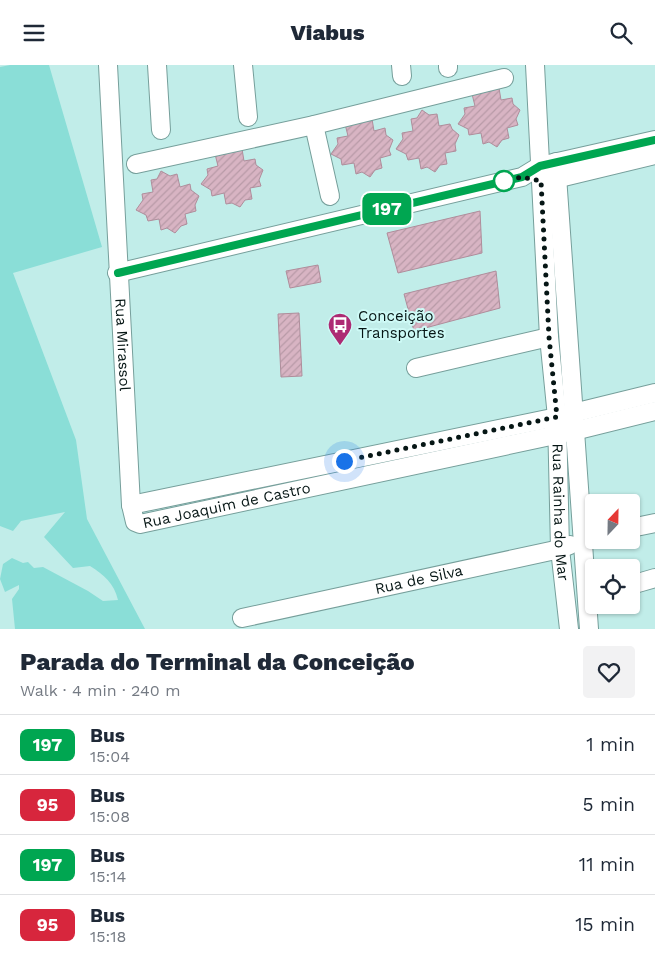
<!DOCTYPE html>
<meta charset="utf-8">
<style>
body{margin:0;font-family:"Work Sans",sans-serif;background:#f2f2f3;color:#1f2937;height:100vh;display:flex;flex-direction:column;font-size:19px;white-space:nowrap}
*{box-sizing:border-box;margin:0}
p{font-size:16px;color:#747a83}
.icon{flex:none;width:28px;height:28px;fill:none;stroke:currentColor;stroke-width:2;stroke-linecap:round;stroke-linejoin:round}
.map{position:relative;height:564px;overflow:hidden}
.drawer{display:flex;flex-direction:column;background:#fff;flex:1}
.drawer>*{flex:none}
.badge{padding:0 10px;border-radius:8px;font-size:18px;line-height:32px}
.needle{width:32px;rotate:22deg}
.fabs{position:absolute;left:585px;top:429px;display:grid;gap:10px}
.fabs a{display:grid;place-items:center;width:55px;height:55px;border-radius:5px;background:#fff;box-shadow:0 1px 4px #0004;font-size:25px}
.you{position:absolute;width:25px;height:25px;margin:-12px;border:4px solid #fff;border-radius:50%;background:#1a73e8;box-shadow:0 0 0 8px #1a73e833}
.map>.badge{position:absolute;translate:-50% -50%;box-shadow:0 0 0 2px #fff}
.round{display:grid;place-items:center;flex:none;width:52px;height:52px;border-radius:5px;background:#f2f2f3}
.overview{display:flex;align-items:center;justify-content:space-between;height:85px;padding:0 20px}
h1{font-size:24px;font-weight:800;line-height:38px}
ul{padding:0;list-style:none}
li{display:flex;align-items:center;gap:15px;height:60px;padding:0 20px;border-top:1px solid #e0e1e3}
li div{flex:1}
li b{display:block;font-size:19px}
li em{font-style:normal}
li .badge{min-width:55px;font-weight:700;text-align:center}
header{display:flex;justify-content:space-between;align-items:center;height:65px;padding:0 20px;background:#fff;font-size:22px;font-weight:800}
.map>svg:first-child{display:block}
.green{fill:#8aded7}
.building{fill:url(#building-hatch);stroke:#af8d9b}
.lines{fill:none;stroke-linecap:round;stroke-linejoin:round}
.minor-casing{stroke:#769f9b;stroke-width:20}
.minor{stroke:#fff;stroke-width:18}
.line-casing{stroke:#fff;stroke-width:11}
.line{stroke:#00a651;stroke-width:8}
.walk{stroke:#061615;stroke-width:5;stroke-dasharray:0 9}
.stop-dot{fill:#fff;stroke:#00a651;stroke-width:2.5}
.labels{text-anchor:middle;stroke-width:4;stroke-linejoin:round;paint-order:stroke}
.poi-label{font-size:15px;fill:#061615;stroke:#cefaf6;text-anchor:start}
.street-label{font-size:15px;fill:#061615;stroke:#cefaf6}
</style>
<header><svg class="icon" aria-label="menu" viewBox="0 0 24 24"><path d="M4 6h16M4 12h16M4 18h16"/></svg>Viabus<svg class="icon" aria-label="search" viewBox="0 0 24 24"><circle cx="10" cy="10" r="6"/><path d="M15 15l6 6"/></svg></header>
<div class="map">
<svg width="655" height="564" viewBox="0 0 655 564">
<defs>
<pattern id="building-hatch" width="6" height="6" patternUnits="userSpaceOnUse" patternTransform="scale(1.25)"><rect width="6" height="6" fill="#d8b4c3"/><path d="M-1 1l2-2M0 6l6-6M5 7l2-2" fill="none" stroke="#b89aa7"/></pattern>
</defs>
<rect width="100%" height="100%" fill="#c1ede9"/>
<!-- green -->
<path class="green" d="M 10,0 L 49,0 L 102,182 L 13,208 L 76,375 L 87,454 L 145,564 L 15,564 L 12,534 L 19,524 L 19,520 L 5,527 L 0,514 L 3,499 L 12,493 L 23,498 L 28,497 L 34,503 L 43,502 L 88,526 L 103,536 L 118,535 C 114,518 104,510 90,501 L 73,503 L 44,472 L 65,447 L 21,456 L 13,466 L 0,461 L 0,2 Z"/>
<!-- building -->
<path class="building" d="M 499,23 L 501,35 L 512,33 L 513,39 L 520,45 L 516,54 L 518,60 L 507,63 L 509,73 L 502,75 L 497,82 L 489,77 L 483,79 L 481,68 L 469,70 L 468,64 L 458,59 L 465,49 L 464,43 L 475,41 L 472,29 Z
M 422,45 L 429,50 L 437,49 L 439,61 L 450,59 L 452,64 L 459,70 L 455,79 L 456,86 L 445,88 L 447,99 L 440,100 L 435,107 L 427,102 L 421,104 L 419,93 L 408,95 L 406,89 L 396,84 L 403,74 L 402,68 L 413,66 L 411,54 L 417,53 Z
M 372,54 L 374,66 L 385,63 L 386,70 L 393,75 L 389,85 L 391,90 L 380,93 L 382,103 L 375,105 L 370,112 L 362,107 L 356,109 L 354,98 L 342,100 L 341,94 L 331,89 L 338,79 L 337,73 L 348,71 L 345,59 Z
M 242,84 L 244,96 L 255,94 L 256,100 L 263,105 L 259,115 L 261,121 L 250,123 L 252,134 L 245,135 L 240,142 L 232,138 L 226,139 L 224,128 L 212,131 L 211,125 L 201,119 L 208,110 L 207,104 L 218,101 L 215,89 Z
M 161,106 L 170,111 L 177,109 L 180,122 L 190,119 L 191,125 L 199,131 L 195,140 L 196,146 L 185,149 L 187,159 L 181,161 L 175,168 L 167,163 L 161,165 L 159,154 L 148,156 L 146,150 L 136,145 L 143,135 L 142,129 L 153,127 L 151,115 L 157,114 Z
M 480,146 L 482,188 L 398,208 L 387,168 Z
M 318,200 L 321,217 L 290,223 L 286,206 Z
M 496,206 L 500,243 L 414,266 L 404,229 Z
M 299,248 L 302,311 L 281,312 L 278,249 Z"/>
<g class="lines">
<defs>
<g id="minor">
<path id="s1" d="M 108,0 L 131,440 L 135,457 L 140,459 L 574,366 L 655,346"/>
<path d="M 157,0 L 161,65"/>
<path d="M 243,0 L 248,52"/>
<path d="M 401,0 L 402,11"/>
<path d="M 448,0 L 448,3"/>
<path id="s2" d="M 535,0 L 549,272 L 557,352 L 560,484 L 569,564"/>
<path d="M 314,60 L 330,131"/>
<path d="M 556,97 L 589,564"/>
<path d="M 136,99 L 314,60 L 504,13"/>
<path d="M 547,116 L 655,90"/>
<path d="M 117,208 L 522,112 L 540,101 L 655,75"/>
<path d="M 416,303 L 549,272"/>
<path d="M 131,440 L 557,352 L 655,328"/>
<path d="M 631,463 L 655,458"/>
<path d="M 631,520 L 655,513"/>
<path id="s3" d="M 242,553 L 560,484 L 570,480"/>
</g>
</defs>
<!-- minor casing -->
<use href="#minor" class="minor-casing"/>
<!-- minor -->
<use href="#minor" class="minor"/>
</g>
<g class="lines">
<defs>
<path id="line" d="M 118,208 L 522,112 L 540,101 L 655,75"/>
</defs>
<!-- line casing -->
<use href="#line" class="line-casing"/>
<!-- line -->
<use href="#line" class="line"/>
<!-- walk -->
<path class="walk" d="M 344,396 L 557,352 L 549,272 L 541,116 L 522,112 L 504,116"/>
</g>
<!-- icons -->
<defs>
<symbol id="bus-pin" viewBox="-11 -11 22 30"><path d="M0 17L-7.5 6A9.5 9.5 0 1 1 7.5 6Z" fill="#ad2a73" stroke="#cefaf6"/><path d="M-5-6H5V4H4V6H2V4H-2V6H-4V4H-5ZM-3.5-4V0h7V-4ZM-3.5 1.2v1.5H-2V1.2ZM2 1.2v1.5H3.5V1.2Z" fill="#fff"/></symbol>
</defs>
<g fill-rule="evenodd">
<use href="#bus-pin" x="326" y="246" width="28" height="38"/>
</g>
<!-- markers -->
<circle class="stop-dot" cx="504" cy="116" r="10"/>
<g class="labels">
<!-- poi labels -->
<g class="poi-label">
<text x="358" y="256">Conceição<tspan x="358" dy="17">Transportes</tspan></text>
</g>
<!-- street labels -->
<g class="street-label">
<text dy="5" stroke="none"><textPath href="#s1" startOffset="280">Rua Mirassol</textPath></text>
<text dy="5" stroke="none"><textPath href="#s1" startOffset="552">Rua Joaquim de Castro</textPath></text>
<text dy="5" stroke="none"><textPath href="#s2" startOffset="448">Rua Rainha do Mar</textPath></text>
<text dy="5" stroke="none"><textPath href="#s3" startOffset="181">Rua de Silva</textPath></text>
</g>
</g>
</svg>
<div class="fabs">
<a><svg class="needle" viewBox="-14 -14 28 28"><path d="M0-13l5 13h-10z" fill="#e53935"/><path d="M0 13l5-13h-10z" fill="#747a83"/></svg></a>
<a><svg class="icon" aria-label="locate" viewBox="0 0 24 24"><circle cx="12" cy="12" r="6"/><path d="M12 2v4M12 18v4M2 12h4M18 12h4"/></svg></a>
</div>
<div class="you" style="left:344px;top:396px"></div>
<b class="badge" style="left:387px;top:144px;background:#00a651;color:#fff">197</b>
</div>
<section class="drawer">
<div class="overview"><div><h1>Parada do Terminal da Conceição</h1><p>Walk · 4 min · 240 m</p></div><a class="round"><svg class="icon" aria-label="heart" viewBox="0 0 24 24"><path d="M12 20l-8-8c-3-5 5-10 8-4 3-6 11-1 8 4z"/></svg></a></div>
<ul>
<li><span class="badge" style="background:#00a651;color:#fff">197</span><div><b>Bus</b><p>15:04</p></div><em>1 min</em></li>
<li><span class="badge" style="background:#d7263d;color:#fff">95</span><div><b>Bus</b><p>15:08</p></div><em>5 min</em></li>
<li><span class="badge" style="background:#00a651;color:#fff">197</span><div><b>Bus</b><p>15:14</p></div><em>11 min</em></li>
<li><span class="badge" style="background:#d7263d;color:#fff">95</span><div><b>Bus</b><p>15:18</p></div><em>15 min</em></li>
</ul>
</section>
